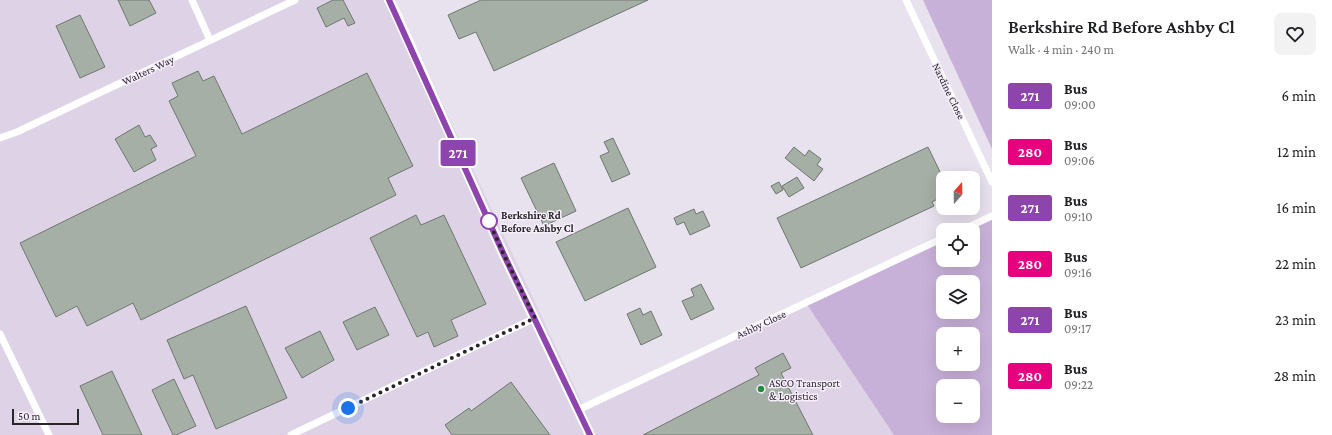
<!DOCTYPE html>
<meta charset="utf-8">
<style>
body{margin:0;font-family:"Crimson Pro",serif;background:#f2f2f2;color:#202124;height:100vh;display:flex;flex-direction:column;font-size:15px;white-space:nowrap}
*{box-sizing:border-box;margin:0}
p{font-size:13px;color:#757577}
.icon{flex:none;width:22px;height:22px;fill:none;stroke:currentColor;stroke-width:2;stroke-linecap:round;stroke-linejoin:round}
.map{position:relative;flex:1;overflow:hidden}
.side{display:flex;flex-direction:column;background:#fff;width:340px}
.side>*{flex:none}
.badge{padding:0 8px;border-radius:3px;font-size:14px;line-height:26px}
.needle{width:26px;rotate:20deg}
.fabs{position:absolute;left:936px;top:171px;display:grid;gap:8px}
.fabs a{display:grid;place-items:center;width:44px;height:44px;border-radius:8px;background:#fff;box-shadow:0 4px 16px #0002;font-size:20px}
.scale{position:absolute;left:12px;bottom:10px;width:67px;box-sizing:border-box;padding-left:4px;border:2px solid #29262b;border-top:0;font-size:11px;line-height:14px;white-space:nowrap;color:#29262b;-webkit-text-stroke:3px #f6eefb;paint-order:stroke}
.you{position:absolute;width:20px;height:20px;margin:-10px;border:3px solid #fff;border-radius:50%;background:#1a73e8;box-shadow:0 0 0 6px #1a73e833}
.map>.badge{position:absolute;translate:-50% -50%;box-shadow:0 0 0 2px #fff}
.round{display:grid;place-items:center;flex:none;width:42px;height:42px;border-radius:8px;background:#f2f2f2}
.overview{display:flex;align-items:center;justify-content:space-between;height:68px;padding:0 16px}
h1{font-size:19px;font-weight:600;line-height:30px}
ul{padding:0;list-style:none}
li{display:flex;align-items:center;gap:12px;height:56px;padding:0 16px}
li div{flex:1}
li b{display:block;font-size:15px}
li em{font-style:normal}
li .badge{min-width:44px;font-weight:700;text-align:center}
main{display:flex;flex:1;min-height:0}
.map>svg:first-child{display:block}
.built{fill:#ded3e6}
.green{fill:#c8b1d9;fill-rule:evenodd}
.building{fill:#a5afa6;stroke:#6e786f}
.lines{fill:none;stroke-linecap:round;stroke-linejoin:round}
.minor{stroke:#fff;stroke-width:7}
.secondary{stroke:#fff;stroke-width:10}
.line-casing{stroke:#fff;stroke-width:9}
.line{stroke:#8e44ad;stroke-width:6}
.walk{stroke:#29262b;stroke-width:4;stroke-dasharray:0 7.2}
.stop-dot{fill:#fff;stroke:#8e44ad;stroke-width:2}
.poi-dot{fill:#248a40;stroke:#f6eefb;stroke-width:1.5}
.labels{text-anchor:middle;stroke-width:3;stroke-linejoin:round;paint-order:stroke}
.street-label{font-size:11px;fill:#29262b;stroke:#f6eefb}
.stop-label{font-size:11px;font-weight:bold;fill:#29262b;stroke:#f6eefb;text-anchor:start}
.poi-label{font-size:11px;fill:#29262b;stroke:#f6eefb;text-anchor:start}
</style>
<main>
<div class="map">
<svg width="992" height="435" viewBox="0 0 992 435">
<rect width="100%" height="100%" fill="#e8e1ee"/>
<!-- built -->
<path class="built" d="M 0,0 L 394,0 L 584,407 L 806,302 L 895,435 L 0,435 Z"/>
<!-- green -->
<path class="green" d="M 923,0 L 992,0 L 992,149 Z
M 992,216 L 992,435 L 894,435 L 806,303 L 943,238 L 943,260 L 973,260 L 973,230 L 962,230 ZM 943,282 L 973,282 L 973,312 L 943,312 ZM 943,334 L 973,334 L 973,364 L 943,364 ZM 943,386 L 973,386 L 973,416 L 943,416 Z"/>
<!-- building -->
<path class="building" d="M 118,0 L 149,0 L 156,13 L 130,26 Z
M 333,0 L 343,0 L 355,23 L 348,26 L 344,18 L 326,27 L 317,8 Z
M 481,0 L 648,0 L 494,71 L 476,32 L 459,39 L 448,15 Z
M 80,15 L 105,67 L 80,78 L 56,26 Z
M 198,71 L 203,81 L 214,76 L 242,134 L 367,73 L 413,166 L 388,178 L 396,195 L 141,320 L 133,303 L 87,326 L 77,306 L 56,317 L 20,243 L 196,156 L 169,101 L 178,96 L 172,83 Z
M 139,125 L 145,137 L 150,135 L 157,146 L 151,149 L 156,160 L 134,172 L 115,139 Z
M 613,138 L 630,174 L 612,182 L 600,156 L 609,152 L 604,142 Z
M 794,147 L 805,156 L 809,150 L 821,159 L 817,165 L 823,169 L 814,181 L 785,158 Z
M 928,147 L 943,178 L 943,196 L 932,202 L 934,206 L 801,268 L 777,218 Z
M 554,163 L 576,211 L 544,226 L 521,178 Z
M 797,177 L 804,188 L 789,197 L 782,186 Z
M 779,182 L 783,190 L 776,194 L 771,186 Z
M 628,208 L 656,267 L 585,301 L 556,242 Z
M 694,209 L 696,214 L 703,211 L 710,226 L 690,235 L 684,222 L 677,225 L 674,218 Z
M 416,215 L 421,225 L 444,215 L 486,304 L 451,320 L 458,336 L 434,347 L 428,332 L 417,337 L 370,238 Z
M 701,284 L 714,309 L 691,320 L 682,301 L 694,296 L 691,289 Z
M 246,306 L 287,398 L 216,429 L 193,375 L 184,379 L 167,340 Z
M 375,307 L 389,335 L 357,350 L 343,322 Z
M 640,308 L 643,315 L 651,311 L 662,335 L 641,345 L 627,314 Z
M 320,331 L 334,360 L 302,378 L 285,348 Z
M 783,353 L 791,368 L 781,373 L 813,435 L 643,435 L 759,375 L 755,368 Z
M 112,371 L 142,435 L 103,435 L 80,386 Z
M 174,379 L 196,426 L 176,435 L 173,435 L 152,390 Z
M 511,382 L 550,435 L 452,435 L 445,425 L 469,408 L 471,411 Z"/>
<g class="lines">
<!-- minor -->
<path class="minor" d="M 192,0 L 210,40
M 906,0 L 992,182
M 0,138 L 17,132 L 295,0
M 962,230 L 992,216
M 0,334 L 49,435
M 578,410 L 943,238
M 291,435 L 535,318"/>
<!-- secondary -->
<path class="secondary" d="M 389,0 L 398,18 L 504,255 L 590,435"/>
</g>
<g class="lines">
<defs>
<path id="line" d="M 389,0 L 504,255 L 590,435"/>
</defs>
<!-- line casing -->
<use href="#line" class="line-casing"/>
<!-- line -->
<use href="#line" class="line"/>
<!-- walk -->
<path class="walk" d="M 348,408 L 535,318 L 504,255 L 487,217 L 489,221"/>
</g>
<!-- markers -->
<circle class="stop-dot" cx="489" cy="221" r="8"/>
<circle class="poi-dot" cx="761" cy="389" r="4"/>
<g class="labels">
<!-- street labels -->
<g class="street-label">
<text transform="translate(148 70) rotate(-25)" y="4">Walters Way</text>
<text transform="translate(949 91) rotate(64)" y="4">Nardine Close</text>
<text transform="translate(761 324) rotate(-25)" y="4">Ashby Close</text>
</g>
<!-- stop labels -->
<g class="stop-label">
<text x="501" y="219">Berkshire Rd<tspan x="501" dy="13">Before Ashby Cl</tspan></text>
</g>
<!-- poi labels -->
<g class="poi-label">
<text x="769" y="387">ASCO Transport<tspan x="769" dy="13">&amp; Logistics</tspan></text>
</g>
</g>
</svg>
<div class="fabs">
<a><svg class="needle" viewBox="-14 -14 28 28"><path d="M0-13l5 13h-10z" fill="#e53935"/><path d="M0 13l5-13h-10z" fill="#757577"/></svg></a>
<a><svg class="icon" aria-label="locate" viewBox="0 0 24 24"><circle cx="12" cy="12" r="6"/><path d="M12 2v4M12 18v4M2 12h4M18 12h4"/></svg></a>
<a><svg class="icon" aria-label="layers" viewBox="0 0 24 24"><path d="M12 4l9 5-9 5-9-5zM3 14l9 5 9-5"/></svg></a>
<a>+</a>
<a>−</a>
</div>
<div class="scale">50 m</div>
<div class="you" style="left:348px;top:408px"></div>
<b class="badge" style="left:458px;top:153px;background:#8e44ad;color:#fff">271</b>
</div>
<section class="side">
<div class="overview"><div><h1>Berkshire Rd Before Ashby Cl</h1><p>Walk · 4 min · 240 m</p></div><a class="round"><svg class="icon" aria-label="heart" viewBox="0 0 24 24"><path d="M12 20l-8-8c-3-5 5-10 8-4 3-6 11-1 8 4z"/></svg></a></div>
<ul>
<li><span class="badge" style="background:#8e44ad;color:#fff">271</span><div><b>Bus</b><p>09:00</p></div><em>6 min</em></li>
<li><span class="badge" style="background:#e6007e;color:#fff">280</span><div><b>Bus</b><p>09:06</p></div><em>12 min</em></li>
<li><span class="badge" style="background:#8e44ad;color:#fff">271</span><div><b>Bus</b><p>09:10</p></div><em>16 min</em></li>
<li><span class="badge" style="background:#e6007e;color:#fff">280</span><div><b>Bus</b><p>09:16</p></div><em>22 min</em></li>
<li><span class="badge" style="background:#8e44ad;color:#fff">271</span><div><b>Bus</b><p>09:17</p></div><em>23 min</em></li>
<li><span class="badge" style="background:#e6007e;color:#fff">280</span><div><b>Bus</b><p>09:22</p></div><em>28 min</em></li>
</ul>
</section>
</main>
